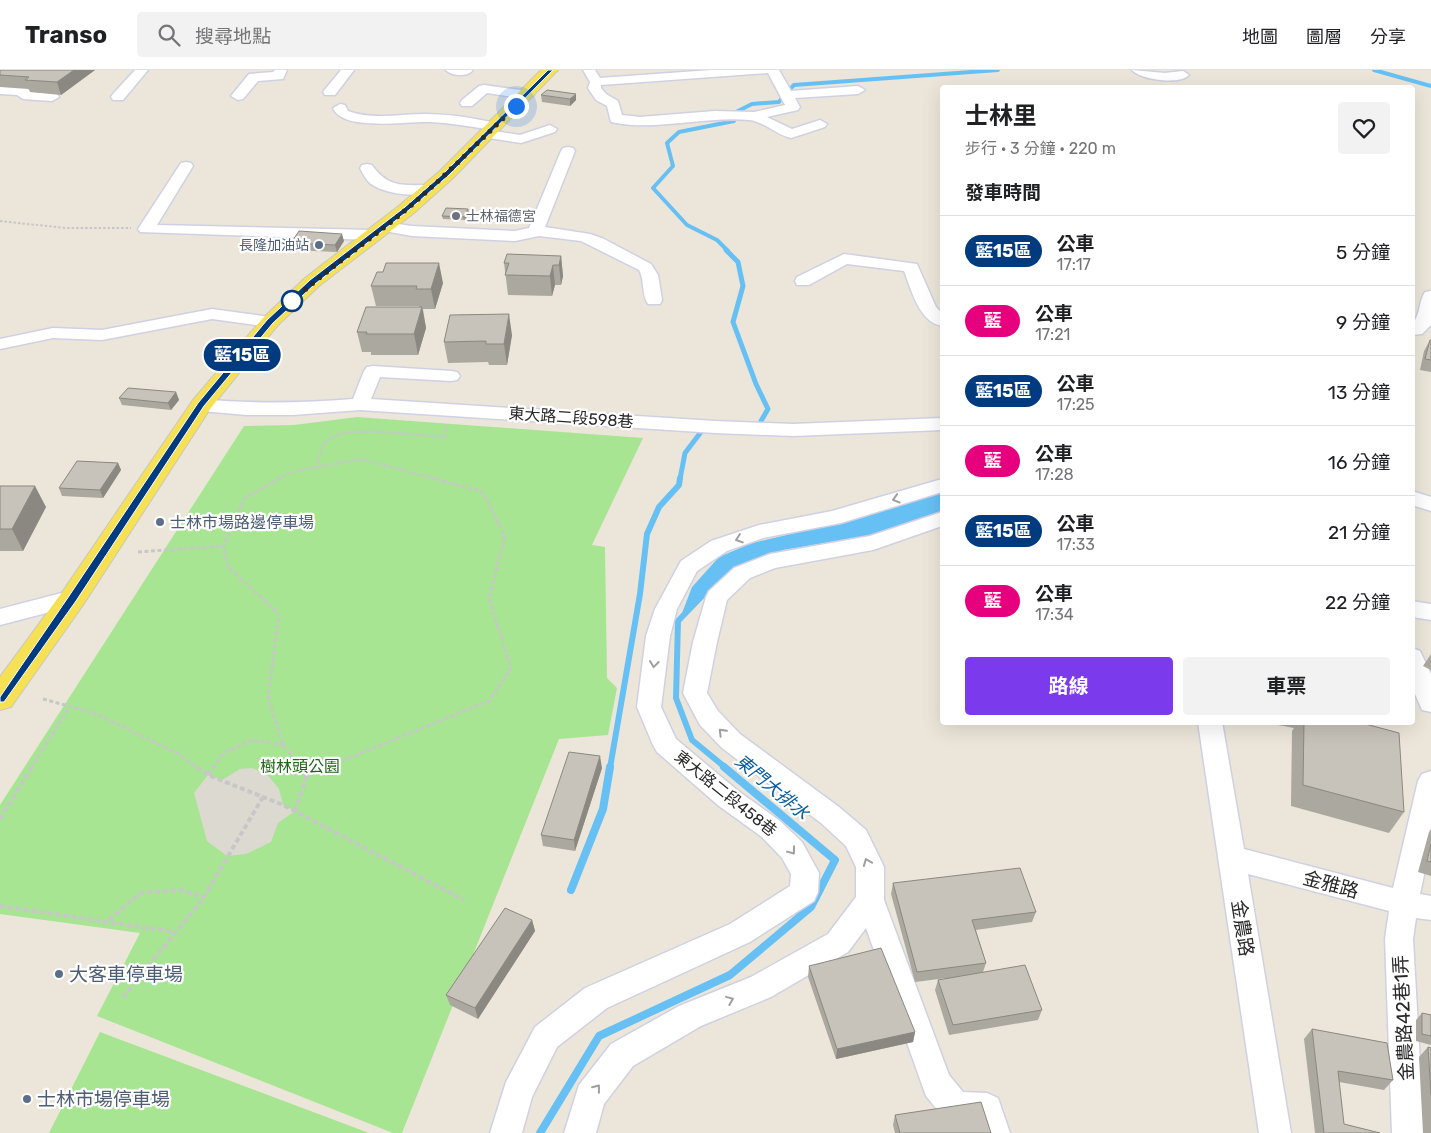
<!DOCTYPE html>
<html lang="zh-TW">
<meta charset="utf-8">
<style>
body{margin:0;font-family:Rubik,"Noto Sans TC",sans-serif;background:#f2f2f2;color:#202124;height:100vh;display:flex;flex-direction:column;font-size:19px;white-space:nowrap}
*{box-sizing:border-box;margin:0}
p{font-size:16px;color:#757577}
.icon{flex:none;width:28px;height:28px;fill:none;stroke:currentColor;stroke-width:2;stroke-linecap:round;stroke-linejoin:round}
.map{position:relative;flex:1;overflow:hidden}
.panel{position:absolute;left:940px;top:15px;width:475px;height:640px;display:flex;flex-direction:column;background:#fff;border-radius:5px;box-shadow:0 5px 20px #0002}
.panel>*{flex:none}
.badge{padding:0 10px;border-radius:16px;font-size:18px;line-height:32px}
.you{position:absolute;width:25px;height:25px;margin:-12px;border:4px solid #fff;border-radius:50%;background:#1a73e8;box-shadow:0 0 0 8px #1a73e833}
.map>.badge{position:absolute;translate:-50% -50%;box-shadow:0 0 0 2px #fff}
h2{padding:0 25px;font-size:19px;line-height:45px}
.round{display:grid;place-items:center;flex:none;width:52px;height:52px;border-radius:5px;background:#f2f2f2}
.summary{display:flex;align-items:center;justify-content:space-between;height:85px;padding:0 25px}
h1{font-size:24px;font-weight:700;line-height:38px}
.primary-button{display:flex;gap:10px;margin-top:auto;padding:10px 25px}
.primary-button a{flex:1;height:58px;border-radius:5px;background:#7c3aed;color:#fff;font-size:20px;font-weight:700;line-height:58px;text-align:center}
.primary-button a+a{background:#f2f2f2;color:#202124}
ul{padding:0;list-style:none}
li{display:flex;align-items:center;gap:15px;height:70px;padding:0 25px;border-top:1px solid #e0e0e0}
li div{flex:1}
li b{display:block;font-size:19px}
li em{font-style:normal}
li .badge{min-width:55px;font-weight:700;text-align:center}
header{display:flex;align-items:center;gap:30px;box-sizing:border-box;height:70px;padding:0 25px;background:#fff;border-bottom:1px solid #e0e0e0}
header strong{font-size:24px}
nav{display:flex;gap:28px;margin-inline-start:auto;font-size:18px}
.search{width:350px;height:45px;background:#f2f2f2;display:flex;align-items:center;gap:12px;box-sizing:border-box;padding:0 18px;border-radius:5px;color:#757577;font-size:19px}
.map>svg:first-child{display:block}
.green{fill:#a7e593}
.plaza{fill:#dcd9d1}
.water{fill:#67c0f3}
.lines{fill:none;stroke-linecap:round;stroke-linejoin:round}
.stream-far3{stroke:#67c0f3;stroke-width:4}
.stream-far2{stroke:#67c0f3;stroke-width:5}
.stream-far1{stroke:#67c0f3;stroke-width:6}
.stream{stroke:#67c0f3;stroke-width:8}
.minor-casing{stroke:#cfd1e3;stroke-width:3}
.major-casing{stroke:#c7c7c7;stroke-width:2}
.path-far3{stroke:#c7c7c7;stroke-width:2;stroke-dasharray:2.5 2;stroke-linecap:butt}
.path-far2{stroke:#c7c7c7;stroke-width:2.5;stroke-dasharray:3 2;stroke-linecap:butt}
.path-far1{stroke:#c7c7c7;stroke-width:3;stroke-dasharray:4 2.5;stroke-linecap:butt}
.path{stroke:#c7c7c7;stroke-width:4;stroke-dasharray:5 3;stroke-linecap:butt}
.minor{fill:#fff;fill-rule:evenodd}
.major{fill:#f6e154;fill-rule:evenodd}
.wall{fill:#aba8a0}
.shaded-wall{fill:#8b8882}
.building{fill:#c7c3ba;stroke:#8b8882}
.oneway{stroke:#9f9f9f}
.line{fill:#003b80;stroke:#fff}
.walk{stroke:#292929;stroke-width:5;stroke-dasharray:0 9}
.worship-dot{fill:#6b7280;stroke:#fff;stroke-width:2}
.service-dot{fill:#5c6f8a;stroke:#fff;stroke-width:2}
.stop-dot{fill:#fff;stroke:#003b80;stroke-width:2.5}
.labels{text-anchor:middle;stroke-width:4.5;stroke-linejoin:round;paint-order:stroke}
.far-worship-label{font-size:14px;fill:#5b616d;stroke:#fff;text-anchor:start}
.far-service-label{font-size:14px;fill:#4e5e75;stroke:#fff;text-anchor:end}
.street-label{font-size:16px;fill:#292929;stroke:#fff}
.service-label{font-size:16px;fill:#4e5e75;stroke:#fff;text-anchor:start}
.park-label{font-size:16px;fill:#1f6816;stroke:#fff}
.water-label{font-size:18px;font-style:italic;fill:#075b9e;stroke:#fff}
.near-street-label{font-size:19px;fill:#292929;stroke:#fff}
.near-service-label{font-size:19px;fill:#4e5e75;stroke:#fff;text-anchor:start}
</style>
<header>
<strong>Transo</strong>
<div class="search"><svg class="icon" aria-label="search" viewBox="0 0 24 24"><circle cx="10" cy="10" r="6"/><path d="M15 15l6 6"/></svg>搜尋地點</div>
<nav><a>地圖</a><a>圖層</a><a>分享</a></nav>
</header>
<div class="map">
<svg width="1431" height="1063" viewBox="0 0 1431 1063">
<rect width="100%" height="100%" fill="#ece6da"/>
<!-- green -->
<path class="green" d="M 357,347 L 643,368 L 592,475 L 605,477 L 607,608 L 617,618 L 608,665 L 559,669 L 402,1063 L 393,1063 L 97,946 L 140,863 L 0,844 L 0,735 L 244,356 L 294,355 Z
M 100,962 L 369,1063 L 49,1063 Z"/>
<!-- plaza -->
<path class="plaza" d="M 252,698 L 267,704 L 279,719 L 283,735 L 295,741 L 278,753 L 271,772 L 246,784 L 227,786 L 207,771 L 194,723 L 208,705 L 222,710 L 240,699 Z"/>
<!-- water -->
<path class="water" d="M 942,423 L 942,443 L 867,466 L 783,480 L 726,501 L 679,551 L 692,517 L 719,487 L 752,473 L 833,454 Z"/>
<g class="lines">
<!-- stream-far3 -->
<path class="stream-far3" d="M 1374,0 L 1431,16
M 791,18 L 794,15 L 998,0
M 734,43 L 752,34 L 779,32 L 781,29
M 728,181 L 717,170 L 687,155 L 653,118 L 673,96 L 667,73 L 679,62 L 734,51 L 734,49"/>
<!-- stream-far2 -->
<path class="stream-far2" d="M 726,180 L 738,192 L 743,216 L 733,252 L 756,314 L 768,339 L 761,351
M 680,409 L 685,383 L 701,362"/>
<!-- stream-far1 -->
<path class="stream-far1" d="M 610,698 L 640,524 L 647,464 L 659,437 L 679,415 L 680,408
M 726,698 L 692,670 L 676,628 L 678,551 L 729,498"/>
<!-- stream -->
<path class="stream" d="M 571,820 L 603,739 L 610,697
M 540,1063 L 599,966 L 730,905 L 811,837 L 835,790 L 724,697"/>
<defs>
<path id="minor" d="M 135,0 L 148,0 L 123,30 L 113,30 L 111,27 L 113,24 Z
M 275,0 L 287,0 L 283,9 L 258,11 L 243,29 L 238,30 L 231,26 L 249,4 L 273,2 Z
M 341,0 L 354,0 L 335,25 L 325,25 L 323,22 Z
M 446,0 L 472,0 L 472,1 C 467,7 451,6 446,0 Z
M 583,0 L 595,0 L 600,8 L 711,0 L 779,0 L 791,21 L 858,16 L 865,20 L 858,24 L 795,28 L 800,37 L 798,40 L 767,47 L 792,59 L 820,50 L 827,54 L 825,57 L 791,68 C 777,65 763,51 749,50 C 705,46 653,62 611,52 L 607,36 L 596,30 L 588,18 L 590,12 ZM 768,3 L 785,35 L 754,42 L 715,41 L 640,47 L 622,45 L 618,31 L 606,24 L 601,18 L 601,15 Z
M 1132,0 L 1165,3 L 1183,1 L 1189,5 C 1180,15 1141,10 1132,0 Z
M 484,15 L 527,21 L 534,25 L 527,29 L 487,23 L 472,36 L 462,36 L 460,33 L 462,30 L 479,16 Z
M 0,16 L 26,18 L 32,22 L 57,24 L 59,27 L 52,31 L 23,29 L 17,25 L 0,24 Z
M 340,34 L 345,35 L 348,41 C 372,50 400,44 425,44 C 450,44 475,48 499,54 L 501,57 L 495,61 L 520,65 L 550,55 L 557,59 L 555,62 L 521,73 L 482,67 L 480,64 L 482,61 L 491,60 C 470,56 450,53 429,52 C 407,51 343,62 333,38 Z
M 568,77 L 573,78 L 575,81 L 545,157 L 590,164 L 604,169 L 651,194 L 658,205 L 662,230 L 660,234 L 648,234 C 641,224 645,210 639,200 L 581,171 L 539,166 L 515,171 L 412,166 L 379,160 L 376,157 L 379,154 L 384,152 L 412,156 L 515,161 L 529,158 L 561,81 L 563,78 Z
M 186,92 L 191,93 L 193,96 L 157,155 L 373,160 L 379,162 L 381,165 L 379,168 L 373,170 L 140,162 L 138,159 L 179,96 L 181,93 Z
M 367,94 L 372,95 C 388,118 403,115 429,115 L 434,116 L 436,119 L 434,122 C 417,127 387,125 371,114 C 366,110 363,104 360,98 L 362,95 Z
M 844,184 L 917,194 L 936,237 L 942,243 L 942,256 C 919,252 912,221 904,201 L 847,194 L 809,215 L 797,215 L 795,211 L 797,207 Z
M 1431,221 L 1431,255 L 1422,264 L 1412,265 L 1412,254 C 1421,245 1418,232 1425,222 Z
M 212,239 L 270,247 L 276,248 L 279,252 L 276,256 L 270,257 L 212,249 L 102,270 L 53,268 L 0,279 L 0,269 L 53,258 L 102,260 Z
M 373,296 L 451,301 L 457,302 L 460,306 L 457,310 L 451,311 L 380,307 L 371,329 L 715,351 L 793,354 L 942,348 L 942,360 L 793,366 L 715,363 L 360,340 L 293,345 L 247,345 L 201,341 L 194,339 L 192,335 L 194,331 L 201,329 C 252,334 301,333 353,329 L 364,301 L 367,297 Z
M 942,409 L 942,422 L 841,453 L 763,468 L 727,481 L 697,501 L 677,539 L 670,566 L 661,637 L 676,669 L 737,720 L 780,751 L 802,772 L 819,803 L 818,822 L 814,831 L 750,872 L 607,938 L 557,977 L 532,1027 L 522,1063 L 490,1063 L 506,1012 L 535,957 L 585,918 L 730,854 L 790,816 L 791,804 L 782,788 L 762,767 L 719,736 L 657,682 L 653,675 L 637,637 L 646,566 L 655,539 L 681,491 L 711,471 L 759,455 L 832,441 Z
M 1412,421 L 1431,427 L 1431,441 L 1412,435 Z
M 942,442 L 942,456 L 873,480 L 775,498 L 750,508 L 727,530 L 717,572 L 707,623 L 718,641 L 740,664 L 839,737 L 866,760 L 884,797 L 884,830 L 949,1005 L 963,1022 L 987,1023 L 998,1028 L 1010,1063 L 978,1063 L 975,1054 C 945,1052 945,1049 926,1026 L 866,858 L 848,882 L 771,927 L 701,956 L 633,996 L 604,1034 L 596,1063 L 564,1063 L 579,1015 L 611,974 L 679,936 L 751,907 L 828,864 L 856,827 L 856,797 L 846,776 L 821,753 L 722,678 L 700,655 L 683,623 L 693,572 L 706,527 L 709,521 L 734,498 L 770,484 L 870,466 Z
M 73,520 L 81,522 L 84,528 L 81,534 L 0,555 L 0,539 Z
M 1412,531 L 1431,534 L 1431,550 L 1412,547 Z
M 1412,578 L 1420,581 L 1431,604 L 1431,642 L 1422,640 L 1412,617 Z
M 1198,652 L 1222,652 L 1244,779 L 1393,818 L 1418,711 L 1422,704 L 1431,701 L 1431,772 L 1420,824 L 1431,826 L 1431,850 L 1416,848 L 1413,869 L 1424,1063 L 1392,1063 L 1385,869 L 1389,841 L 1248,804 L 1291,1063 L 1259,1063 Z"/>
<path id="major" d="M 541,0 L 558,0 L 453,108 L 414,143 L 319,216 L 277,256 L 210,339 L 83,535 L 11,637 L 0,640 L 0,607 L 63,521 L 193,330 L 263,248 L 305,208 L 400,135 L 441,100 Z"/>
</defs>
<!-- minor casing -->
<use href="#minor" class="minor-casing"/>
<!-- major casing -->
<use href="#major" class="major-casing"/>
<!-- path-far3 -->
<path class="path-far3" d="M 0,151 L 65,158 L 131,158"/>
<!-- path-far2 -->
<path class="path-far2" d="M 316,398 C 319,387 321,374 331,368 C 347,355 422,366 445,367 L 447,355
M 278,409 L 291,402 L 361,389 L 436,409"/>
<!-- path-far1 -->
<path class="path-far1" d="M 280,408 L 245,428 L 223,476 L 228,497 L 279,544 L 268,627 L 283,675 L 302,698
M 138,482 L 223,476
M 43,629 L 94,643 L 177,683 L 198,698
M 31,698 L 70,636
M 213,698 L 223,683 L 253,670 L 283,675
M 324,698 L 489,631 L 511,598 L 489,528 L 505,467 L 483,422 L 432,408"/>
<!-- path -->
<path class="path" d="M 197,697 L 208,705 L 283,735 L 464,830
M 301,697 L 307,705 L 327,697
M 208,705 L 213,697
M 295,741 L 307,705
M 0,749 L 32,697
M 0,836 L 175,862
M 109,850 L 140,823 L 180,820 L 204,827
M 123,927 L 202,830 L 263,727"/>
<!-- minor -->
<use href="#minor" class="minor"/>
<!-- major -->
<use href="#major" class="major"/>
</g>
<!-- wall -->
<path class="wall" d="M 0,0 L 95,0 L 61,25 L 30,22 L 29,19 L 0,17 Z
M 541,25 L 576,30 L 570,36 L 542,32 Z
M 468,139 L 469,143 L 465,150 L 443,149 L 442,146 Z
M 344,171 L 337,182 L 293,180 L 291,173 Z
M 561,186 L 563,206 L 561,215 L 555,215 L 552,226 L 508,225 L 504,193 Z
M 443,213 L 435,239 L 423,239 L 426,258 L 418,285 L 371,285 L 371,282 L 362,282 L 357,262 L 419,237 L 419,236 L 376,236 L 371,216 Z
M 512,265 L 507,295 L 489,295 L 488,292 L 448,293 L 444,272 Z
M 1430,270 L 1431,270 L 1431,302 L 1420,300 L 1424,281 Z
M 176,322 L 179,330 L 171,340 L 122,335 L 119,328 Z
M 118,393 L 121,400 L 103,428 L 62,426 L 59,418 Z
M 0,416 L 46,437 L 23,481 L 0,481 Z
M 1431,584 L 1431,600 L 1423,596 Z
M 1262,652 L 1358,652 L 1404,742 L 1389,763 L 1291,736 L 1292,661 L 1294,658 Z
M 602,698 L 575,781 L 543,776 L 541,765 Z
M 1431,759 L 1431,806 L 1418,802 L 1429,762 Z
M 893,813 L 1036,842 L 1032,852 L 976,860 L 986,893 L 983,902 L 1042,940 L 1038,950 L 949,965 L 935,920 L 938,910 L 947,908 L 915,912 L 891,824 Z
M 532,850 L 535,861 L 478,949 L 450,935 L 446,925 Z
M 809,896 L 915,962 L 913,972 L 836,989 L 808,907 Z
M 1422,943 L 1431,945 L 1431,975 L 1416,971 L 1416,950 Z
M 1312,959 L 1393,1010 L 1384,1020 L 1339,1012 L 1344,1054 L 1380,1063 L 1315,1063 L 1304,969 Z
M 1428,977 L 1431,978 L 1431,1063 L 1423,1063 L 1419,987 Z
M 895,1045 L 991,1063 L 895,1063 L 893,1055 Z"/>
<!-- shaded-wall -->
<path class="shaded-wall" d="M 74,0 L 95,0 L 61,25 L 57,12 Z
M 576,24 L 576,30 L 570,36 L 570,29 Z
M 468,139 L 469,143 L 465,150 L 464,147 Z
M 342,164 L 344,171 L 337,182 L 335,175 Z
M 561,186 L 563,206 L 561,215 L 559,195 Z
M 439,193 L 443,213 L 435,239 L 431,219 Z
M 553,195 L 555,215 L 552,226 L 550,206 Z
M 422,237 L 426,258 L 418,285 L 414,264 Z
M 509,244 L 512,265 L 507,295 L 504,274 Z
M 176,322 L 179,330 L 171,340 L 168,333 Z
M 118,393 L 121,400 L 103,428 L 100,420 Z
M 35,416 L 46,437 L 23,481 L 12,459 Z
M 600,686 L 602,698 L 575,781 L 574,770 Z
M 532,850 L 535,861 L 478,949 L 475,938 Z
M 915,962 L 913,972 L 836,989 L 837,979 Z"/>
<!-- building -->
<path class="building" d="M 0,0 L 74,0 L 57,12 L 25,10 L 29,7 L 0,5 Z
M 547,20 L 576,24 L 570,29 L 541,25 Z
M 446,138 L 468,139 L 464,147 L 442,146 Z
M 299,161 L 342,164 L 335,175 L 291,173 Z
M 507,184 L 561,186 L 559,195 L 553,195 L 550,206 L 505,205 L 509,193 L 504,193 Z
M 386,193 L 439,193 L 431,219 L 416,219 L 417,216 L 371,216 L 377,202 L 383,202 Z
M 366,237 L 422,237 L 414,264 L 366,264 L 367,262 L 357,262 Z
M 509,244 L 504,274 L 486,274 L 486,271 L 444,272 L 450,245 Z
M 1430,270 L 1431,270 L 1431,290 L 1425,289 Z
M 128,318 L 176,322 L 168,333 L 119,328 Z
M 77,391 L 118,393 L 100,420 L 59,418 Z
M 0,416 L 35,416 L 12,459 L 0,459 Z
M 1304,652 L 1358,652 L 1399,663 L 1404,742 L 1303,715 Z
M 569,682 L 600,686 L 574,770 L 541,765 Z
M 1431,774 L 1431,792 L 1427,791 Z
M 1020,798 L 1036,842 L 972,850 L 986,893 L 917,902 L 893,813 Z
M 505,838 L 532,850 L 475,938 L 446,925 Z
M 881,878 L 915,962 L 837,979 L 809,896 Z
M 1025,895 L 1042,940 L 953,955 L 938,910 Z
M 1422,943 L 1431,945 L 1431,966 L 1422,964 Z
M 1312,959 L 1387,973 L 1393,1010 L 1338,1001 L 1344,1054 L 1380,1063 L 1324,1063 Z
M 1428,977 L 1431,978 L 1431,1024 Z
M 981,1032 L 991,1063 L 900,1063 L 895,1045 Z"/>
<!-- one-way arrows -->
<defs><path id="oneway-chevron" d="M-2-3.5L2.5 0L-2 3.5" fill="none" stroke-width="1.6" stroke-linecap="round" stroke-linejoin="round" transform="scale(1.25)"/></defs>
<g class="oneway">
<use href="#oneway-chevron" transform="translate(896 429) rotate(163)"/>
<use href="#oneway-chevron" transform="translate(739 469) rotate(161)"/>
<use href="#oneway-chevron" transform="translate(654 594) rotate(97)"/>
<use href="#oneway-chevron" transform="translate(722 662) rotate(-134)"/>
<use href="#oneway-chevron" transform="translate(792 781) rotate(53)"/>
<use href="#oneway-chevron" transform="translate(867 792) rotate(-112)"/>
<use href="#oneway-chevron" transform="translate(730 930) rotate(-22)"/>
<use href="#oneway-chevron" transform="translate(597 1018) rotate(-52)"/>
</g>
<!-- line -->
<path class="line" d="M 548,0 L 553,0 L 449,105 L 409,140 L 315,214 L 273,253 L 204,336 L 76,531 L 4,632 L 0,632 L 0,627 L 69,526 L 198,333 L 267,250 L 310,210 L 405,137 L 445,102 Z"/>
<g class="lines">
<!-- walk -->
<path class="walk" d="M 292,231 C 329,198 370,170 408,138 C 446,106 480,70 516,36"/>
</g>
<!-- markers -->
<circle class="worship-dot" cx="456" cy="146" r="5"/>
<g class="service-dot">
<circle cx="319" cy="175" r="5"/>
<circle cx="160" cy="452" r="5"/>
<circle cx="59" cy="904" r="5"/>
<circle cx="27" cy="1029" r="5"/>
</g>
<circle class="stop-dot" cx="292" cy="231" r="10"/>
<g class="labels">
<!-- far-worship labels -->
<g class="far-worship-label">
<text x="466" y="151">士林福德宮</text>
</g>
<!-- far-service labels -->
<g class="far-service-label">
<text x="309" y="180">長隆加油站</text>
</g>
<!-- street labels -->
<g class="street-label">
<text transform="translate(571 347) rotate(4)" y="6">東大路二段598巷</text>
<text transform="translate(726 723) rotate(39)" y="6">東大路二段458巷</text>
</g>
<!-- service labels -->
<g class="service-label">
<text x="170" y="458">士林市場路邊停車場</text>
</g>
<!-- park labels -->
<g class="park-label">
<text x="300" y="702">樹林頭公園</text>
</g>
<!-- water labels -->
<g class="water-label">
<text transform="translate(772 717) rotate(40)" y="6">東門大排水</text>
</g>
<!-- near-street labels -->
<g class="near-street-label">
<text transform="translate(1331 814) rotate(15)" y="7">金雅路</text>
<text transform="translate(1243 858) rotate(81)" y="7">金農路</text>
<text transform="translate(1403 948) rotate(-93)" y="7">金農路42巷1弄</text>
</g>
<!-- near-service labels -->
<g class="near-service-label">
<text x="69" y="911">大客車停車場</text>
<text x="37" y="1036">士林市場停車場</text>
</g>
</g>
</svg>
<div class="you" style="left:516px;top:36px"></div>
<b class="badge" style="left:242px;top:285px;background:#003b80;color:#fff">藍15區</b>
<section class="panel">
<div class="summary"><div><h1>士林里</h1><p>步行 · 3 分鐘 · 220 m</p></div><a class="round"><svg class="icon" aria-label="heart" viewBox="0 0 24 24"><path d="M12 20l-8-8c-3-5 5-10 8-4 3-6 11-1 8 4z"/></svg></a></div>
<h2>發車時間</h2>
<ul>
<li><span class="badge" style="background:#003b80;color:#fff">藍15區</span><div><b>公車</b><p>17:17</p></div><em>5 分鐘</em></li>
<li><span class="badge" style="background:#e6007e;color:#fff">藍</span><div><b>公車</b><p>17:21</p></div><em>9 分鐘</em></li>
<li><span class="badge" style="background:#003b80;color:#fff">藍15區</span><div><b>公車</b><p>17:25</p></div><em>13 分鐘</em></li>
<li><span class="badge" style="background:#e6007e;color:#fff">藍</span><div><b>公車</b><p>17:28</p></div><em>16 分鐘</em></li>
<li><span class="badge" style="background:#003b80;color:#fff">藍15區</span><div><b>公車</b><p>17:33</p></div><em>21 分鐘</em></li>
<li><span class="badge" style="background:#e6007e;color:#fff">藍</span><div><b>公車</b><p>17:34</p></div><em>22 分鐘</em></li>
</ul>
<div class="primary-button"><a>路線</a><a>車票</a></div>
</section>
</div>
